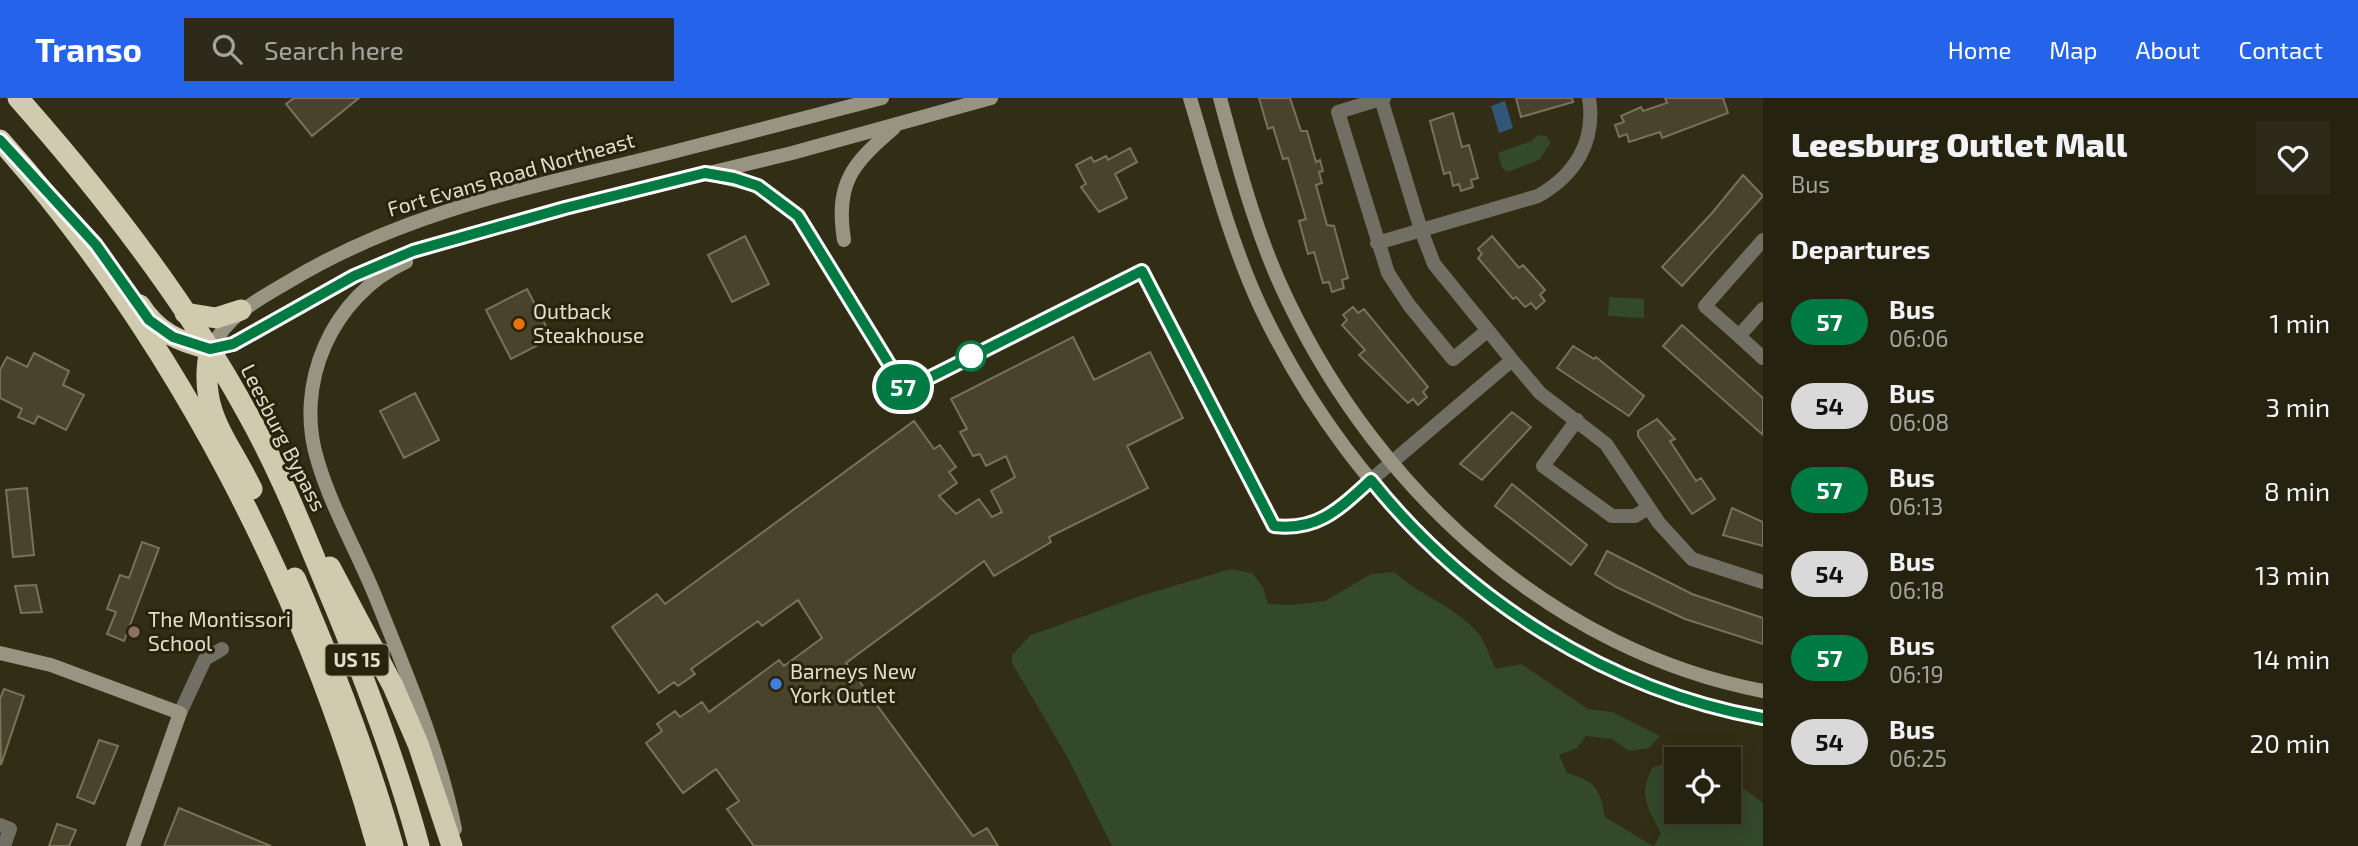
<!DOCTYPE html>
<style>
body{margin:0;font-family:"Exo 2",sans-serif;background:#2e2a19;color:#f1f3f6;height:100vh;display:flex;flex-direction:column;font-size:26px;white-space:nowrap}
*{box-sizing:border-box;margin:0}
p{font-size:23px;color:#a4a49f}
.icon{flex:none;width:38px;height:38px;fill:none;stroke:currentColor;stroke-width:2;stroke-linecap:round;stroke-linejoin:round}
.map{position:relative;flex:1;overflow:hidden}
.sheet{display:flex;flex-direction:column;background:#262210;width:595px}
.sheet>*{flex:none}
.badge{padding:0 14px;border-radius:23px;font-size:24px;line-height:46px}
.buttons{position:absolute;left:1664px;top:649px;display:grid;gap:14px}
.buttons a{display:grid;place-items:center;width:77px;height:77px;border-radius:0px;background:#262210;box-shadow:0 4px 18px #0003,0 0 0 2px #423f30;font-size:35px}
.map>.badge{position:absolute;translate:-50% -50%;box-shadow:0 0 0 4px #fff}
h2{padding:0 28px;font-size:26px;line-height:63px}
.round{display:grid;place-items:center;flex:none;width:74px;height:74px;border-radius:0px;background:#2e2a19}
.summary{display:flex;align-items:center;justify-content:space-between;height:119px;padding:0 28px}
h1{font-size:33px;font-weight:800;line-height:52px}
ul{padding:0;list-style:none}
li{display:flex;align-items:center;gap:21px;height:84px;padding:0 28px}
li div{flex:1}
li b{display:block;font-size:26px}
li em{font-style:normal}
li .badge{min-width:77px;font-weight:700;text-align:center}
header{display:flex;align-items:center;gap:42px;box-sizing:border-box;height:98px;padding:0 35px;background:#2563eb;color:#fff}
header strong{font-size:33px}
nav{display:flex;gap:38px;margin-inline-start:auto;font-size:24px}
.search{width:490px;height:63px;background:#2e2a19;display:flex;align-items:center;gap:18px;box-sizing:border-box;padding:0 24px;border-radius:0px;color:#a4a49f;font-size:26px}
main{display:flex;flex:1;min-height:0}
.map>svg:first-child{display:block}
.green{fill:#34482a}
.water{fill:#325678}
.building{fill:#48432a;stroke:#777258;stroke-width:2}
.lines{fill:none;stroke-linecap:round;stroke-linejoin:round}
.street{stroke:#716f64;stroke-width:14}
.secondary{stroke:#989482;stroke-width:14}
.highway{stroke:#d0cbaf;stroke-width:21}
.line-casing{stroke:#fff;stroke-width:16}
.line{stroke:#007a43;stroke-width:10}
.food-dot{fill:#e8710a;stroke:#28230b;stroke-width:2.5}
.stop-dot{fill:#fff;stroke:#007a43;stroke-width:3.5}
.education-dot{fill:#8d6e63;stroke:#28230b;stroke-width:2.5}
.shop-dot{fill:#3f7fe0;stroke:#28230b;stroke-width:2.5}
.labels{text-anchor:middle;stroke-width:6;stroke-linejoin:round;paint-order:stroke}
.shield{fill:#28230b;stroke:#a9a694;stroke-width:2}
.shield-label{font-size:19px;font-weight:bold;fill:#e0decf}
.street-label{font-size:21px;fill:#e0decf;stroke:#28230b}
.poi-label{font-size:21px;fill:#e0decf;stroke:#28230b;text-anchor:start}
</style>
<header>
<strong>Transo</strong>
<div class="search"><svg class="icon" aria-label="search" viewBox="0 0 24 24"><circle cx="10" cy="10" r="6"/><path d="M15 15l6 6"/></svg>Search here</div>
<nav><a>Home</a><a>Map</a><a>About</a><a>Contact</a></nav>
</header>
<main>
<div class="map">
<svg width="1763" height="748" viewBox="0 0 1763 748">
<rect width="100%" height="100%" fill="#322d15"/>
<!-- green -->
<path class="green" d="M 1538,37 L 1546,38 L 1551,44 L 1539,62 L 1508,74 L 1502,70 L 1498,55 L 1532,43 Z
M 1609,199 L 1644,201 L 1644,220 L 1608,218 Z
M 1231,471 L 1252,475 L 1263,489 L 1268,506 L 1292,507 L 1325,503 L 1371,476 L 1394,474 C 1421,498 1455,508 1479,536 C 1486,545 1490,560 1496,571 L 1521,566 L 1588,611 L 1612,614 L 1660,638 L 1649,650 L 1629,653 L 1612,641 L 1586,638 L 1577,650 L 1559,657 L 1567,675 C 1595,683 1600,690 1605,719 L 1653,748 L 1112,748 L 1069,662 L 1012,565 L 1012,557 L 1031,537 L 1143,497 Z
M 1676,663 L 1676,714 L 1729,714 L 1729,673 L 1739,687 L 1763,705 L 1763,748 L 1654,748 L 1661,736 C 1648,710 1637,697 1653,669 Z"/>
<!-- water -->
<path class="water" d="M 1505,3 L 1513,30 L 1499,35 L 1491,8 Z"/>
<!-- building -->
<path class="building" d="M 294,0 L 359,0 L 312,38 L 286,6 Z
M 1259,0 L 1290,0 L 1301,33 L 1307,33 L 1316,64 L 1320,62 L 1323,73 L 1319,74 L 1322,85 L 1316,87 L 1327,127 L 1334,128 L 1348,180 L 1342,182 L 1344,190 L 1332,194 L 1329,184 L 1323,185 L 1314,154 L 1308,156 L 1299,123 L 1306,121 L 1288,60 L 1283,61 L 1273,29 L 1268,31 Z
M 1516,0 L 1572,0 L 1573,4 L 1521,19 Z
M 1665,0 L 1723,0 L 1728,15 L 1662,40 L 1660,34 L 1629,44 L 1627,36 L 1619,39 L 1615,27 L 1624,24 L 1621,18 L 1641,9 L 1643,13 L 1667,5 Z
M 1453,15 L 1462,49 L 1469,47 L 1478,80 L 1471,82 L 1473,89 L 1461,93 L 1459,86 L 1453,88 L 1450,74 L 1444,76 L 1430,23 Z
M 1130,50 L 1137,64 L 1115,76 L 1127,100 L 1099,114 L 1081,89 L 1086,86 L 1076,67 L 1091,59 L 1094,64 L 1106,58 L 1108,62 Z
M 1743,77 L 1763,98 L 1682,188 L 1662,169 L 1712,115 Z
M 745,138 L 769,186 L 732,204 L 708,157 Z
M 1492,138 L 1519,170 L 1523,167 L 1545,192 L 1540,197 L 1545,203 L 1536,211 L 1531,205 L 1525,209 L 1516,199 L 1513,201 L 1478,160 L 1482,156 L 1478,151 Z
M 527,191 L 552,240 L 511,261 L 486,212 Z
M 1353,209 L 1358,215 L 1364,211 L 1428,289 L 1423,294 L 1427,299 L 1418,307 L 1413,301 L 1408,305 L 1359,257 L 1365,252 L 1342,227 L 1347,222 L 1343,217 Z
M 1682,227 L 1763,300 L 1763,337 L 1663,248 Z
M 1073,239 L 1094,282 L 1150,254 L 1183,320 L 1127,348 L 1148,390 L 1049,439 L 1051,444 L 994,478 L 984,463 L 846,565 L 973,738 L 987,730 L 998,748 L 754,748 L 727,711 L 739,703 L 716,671 L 683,695 L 646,645 L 662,633 L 657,626 L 675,613 L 680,619 L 702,604 L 709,614 L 779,562 L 784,568 L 822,540 L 798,502 L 762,528 L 758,523 L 691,571 L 695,576 L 678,588 L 674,584 L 659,595 L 612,529 L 657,496 L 665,506 L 914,323 L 934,351 L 940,347 L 956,369 L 949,374 L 957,385 L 939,398 L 956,416 L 979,401 L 992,419 L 1002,414 L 991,393 L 1015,379 L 1006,358 L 986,368 L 980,356 L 973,358 L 960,334 L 967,331 L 951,301 Z
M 1573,248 L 1594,261 L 1596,259 L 1644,298 L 1629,318 L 1557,270 Z
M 34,255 L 69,273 L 63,287 L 84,297 L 66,332 L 38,318 L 34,326 L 18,319 L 22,311 L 0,300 L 0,272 L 7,259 L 27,269 Z
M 415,295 L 439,342 L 404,360 L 380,313 Z
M 1512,314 L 1531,329 L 1482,382 L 1460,366 Z
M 1657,321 L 1675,341 L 1670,343 L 1696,383 L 1701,380 L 1715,401 L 1692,416 L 1638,338 L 1638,333 Z
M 1512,386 L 1587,447 L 1571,467 L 1495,408 Z
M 27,390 L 34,457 L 13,459 L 6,392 Z
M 1732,410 L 1763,424 L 1763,448 L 1723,437 Z
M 142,444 L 159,450 L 124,543 L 107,536 L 116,514 L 107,511 L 120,477 L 129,480 Z
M 1607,453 L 1692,496 L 1763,520 L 1763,546 L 1685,521 L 1616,489 L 1595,476 Z
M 36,487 L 42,514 L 21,515 L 15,488 Z
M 4,591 L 24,598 L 1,667 L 0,601 Z
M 99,642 L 118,648 L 94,706 L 77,699 Z
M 179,710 L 271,748 L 164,748 Z
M 57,726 L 76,732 L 69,748 L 49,748 Z"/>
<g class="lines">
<!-- street -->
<path class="street" d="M 1384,0 L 1338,14 L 1388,175 L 1409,207 L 1453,261 L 1487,233
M 1763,142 L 1705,208 L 1739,238 L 1763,211
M 1377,145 L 1538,98 C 1575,77 1596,44 1589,0
M 1739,238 L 1763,260
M 1512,262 L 1540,295 L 1606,346 L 1659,425 L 1692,461 L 1763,484
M 1577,322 L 1543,368 L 1612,418 L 1635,418 L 1648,410
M 1371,382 L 1512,262 L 1434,166 L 1421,132 L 1381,1
M 180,615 L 205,561 L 222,551
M 0,727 L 10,731 L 4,748"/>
<!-- secondary -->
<path class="secondary" d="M 1190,0 C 1211,70 1229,140 1259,206 C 1354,409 1537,581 1763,620
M 1220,0 C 1239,70 1257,140 1289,205 C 1380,394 1553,553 1763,593
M 709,76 L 758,88 L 798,118
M 844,142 C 835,85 852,66 894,30
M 406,164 C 332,198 293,286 318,364 C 332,411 358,455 376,500 C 406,575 439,651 455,731
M 210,251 L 233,246 L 354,178 L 413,153 L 565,110 L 792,55 L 991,0
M 210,251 C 231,215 254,204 288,184 C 403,114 528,90 657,58 C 732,39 807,20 882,0
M 0,555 L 51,567 L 180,615 L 133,748"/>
<!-- highway -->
<path class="highway" d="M 18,0 C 102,95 184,200 245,311 C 281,374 307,442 335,509 C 367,587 397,666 419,748
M 0,42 C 175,239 306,494 377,748
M 140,207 C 157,234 179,244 210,251
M 185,215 L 216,220 L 241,212
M 210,251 C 197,313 227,339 252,391
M 330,469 L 393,588 L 418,646 L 452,748
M 295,480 C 333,568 367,656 393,748"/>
</g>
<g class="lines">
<defs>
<path id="line" d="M 0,42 L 96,147 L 149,222 L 173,239 L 210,251 L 233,246 L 354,178 L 413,153 L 565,110 L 705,75 L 734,80 L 758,88 L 798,118 L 905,292 L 1142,173 L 1274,428 C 1318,433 1339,411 1371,382 C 1468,503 1610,593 1763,620"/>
</defs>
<!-- line casing -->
<use href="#line" class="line-casing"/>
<!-- line -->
<use href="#line" class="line"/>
</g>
<!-- markers -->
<circle class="food-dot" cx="519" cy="226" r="7"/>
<circle class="stop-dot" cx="971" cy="258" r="14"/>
<circle class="education-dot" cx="134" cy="534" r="7"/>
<circle class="shop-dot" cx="776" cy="586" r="7"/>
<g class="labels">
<!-- shield labels -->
<rect class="shield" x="325.5" y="546.5" width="63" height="31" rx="5"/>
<g class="shield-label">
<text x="357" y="569">US 15</text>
</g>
<!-- street labels -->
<g class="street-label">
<text transform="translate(511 77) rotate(-16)" y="7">Fort Evans Road Northeast</text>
<text transform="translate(283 340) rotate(63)" y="7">Leesburg Bypass</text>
</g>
<!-- poi labels -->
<g class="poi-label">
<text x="533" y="221">Outback<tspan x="533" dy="24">Steakhouse</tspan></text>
<text x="148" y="529">The Montissori<tspan x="148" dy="24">School</tspan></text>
<text x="790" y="581">Barneys New<tspan x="790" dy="24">York Outlet</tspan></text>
</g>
</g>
</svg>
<div class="buttons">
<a><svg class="icon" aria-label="locate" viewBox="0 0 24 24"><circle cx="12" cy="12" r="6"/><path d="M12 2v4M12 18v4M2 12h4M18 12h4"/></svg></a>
</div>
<b class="badge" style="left:903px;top:289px;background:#007a43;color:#fff">57</b>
</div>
<section class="sheet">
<div class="summary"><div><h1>Leesburg Outlet Mall</h1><p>Bus</p></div><a class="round"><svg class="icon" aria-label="heart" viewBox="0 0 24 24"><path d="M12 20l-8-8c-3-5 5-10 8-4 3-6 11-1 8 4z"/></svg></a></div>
<h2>Departures</h2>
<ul>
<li><span class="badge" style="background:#007a43;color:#fff">57</span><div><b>Bus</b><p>06:06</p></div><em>1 min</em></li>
<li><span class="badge" style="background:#d9d9d9;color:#111">54</span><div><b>Bus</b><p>06:08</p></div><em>3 min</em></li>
<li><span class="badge" style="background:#007a43;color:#fff">57</span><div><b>Bus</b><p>06:13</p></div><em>8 min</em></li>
<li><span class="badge" style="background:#d9d9d9;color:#111">54</span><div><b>Bus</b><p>06:18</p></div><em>13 min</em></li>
<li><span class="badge" style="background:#007a43;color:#fff">57</span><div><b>Bus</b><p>06:19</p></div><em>14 min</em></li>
<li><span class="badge" style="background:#d9d9d9;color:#111">54</span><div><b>Bus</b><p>06:25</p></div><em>20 min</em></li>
</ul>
</section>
</main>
